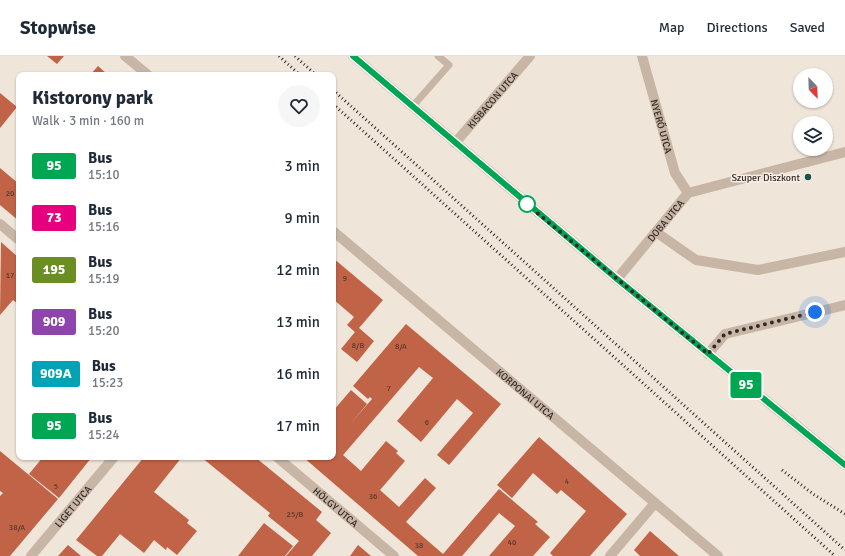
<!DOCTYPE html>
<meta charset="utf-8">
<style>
body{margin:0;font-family:Signika,sans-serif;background:#f6f6f7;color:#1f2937;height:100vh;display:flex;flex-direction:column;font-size:15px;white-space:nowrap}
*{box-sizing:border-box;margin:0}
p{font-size:13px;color:#747a83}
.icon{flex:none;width:22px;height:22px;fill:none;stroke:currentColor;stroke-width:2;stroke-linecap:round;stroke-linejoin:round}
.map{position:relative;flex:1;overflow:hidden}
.sheet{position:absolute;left:16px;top:16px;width:320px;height:388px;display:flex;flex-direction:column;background:#fff;border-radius:8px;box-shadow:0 1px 3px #0004}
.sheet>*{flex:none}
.badge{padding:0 8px;border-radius:3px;font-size:14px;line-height:26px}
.needle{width:26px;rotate:157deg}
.controls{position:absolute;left:793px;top:12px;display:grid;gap:8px}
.controls a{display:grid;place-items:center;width:40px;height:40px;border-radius:50%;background:#fff;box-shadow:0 1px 3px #0004;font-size:20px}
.you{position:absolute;width:20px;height:20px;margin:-10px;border:3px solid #fff;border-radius:50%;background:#1a73e8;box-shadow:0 0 0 6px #1a73e833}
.map>.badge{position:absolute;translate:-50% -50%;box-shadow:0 0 0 2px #fff}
.round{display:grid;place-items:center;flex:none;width:42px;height:42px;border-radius:21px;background:#f6f6f7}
.summary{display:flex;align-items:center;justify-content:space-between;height:68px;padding:0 16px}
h1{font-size:19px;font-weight:800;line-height:30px}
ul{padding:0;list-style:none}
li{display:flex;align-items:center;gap:12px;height:52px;padding:0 16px}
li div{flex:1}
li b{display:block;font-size:15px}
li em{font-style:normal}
li .badge{min-width:44px;font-weight:700;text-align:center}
header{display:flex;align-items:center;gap:24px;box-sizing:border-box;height:56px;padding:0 20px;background:#fff;border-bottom:1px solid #e0e1e3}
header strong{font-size:19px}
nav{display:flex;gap:22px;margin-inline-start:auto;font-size:14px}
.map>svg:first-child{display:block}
.building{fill:#c06347}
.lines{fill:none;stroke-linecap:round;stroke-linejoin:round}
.service{stroke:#c7b5a5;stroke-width:7}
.minor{stroke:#c7b5a5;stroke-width:10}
.tertiary{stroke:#c7b5a5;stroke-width:10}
.rail{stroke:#332a26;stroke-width:3;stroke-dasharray:1 3;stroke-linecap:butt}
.line-casing{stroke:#fff;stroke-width:9}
.line{stroke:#00a651;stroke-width:6}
.walk{stroke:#332a26;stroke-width:4;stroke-dasharray:0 7.2}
.poi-dot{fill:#1e4f52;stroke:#f8efe5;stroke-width:1.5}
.stop-dot{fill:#fff;stroke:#00a651;stroke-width:2}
.labels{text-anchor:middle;stroke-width:3;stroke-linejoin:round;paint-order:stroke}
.number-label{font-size:8px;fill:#56382e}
.street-label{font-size:10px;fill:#332a26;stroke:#f8efe5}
.poi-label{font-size:10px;fill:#332a26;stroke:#f8efe5;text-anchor:end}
</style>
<header>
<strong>Stopwise</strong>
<nav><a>Map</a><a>Directions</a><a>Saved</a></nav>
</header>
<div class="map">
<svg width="845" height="500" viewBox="0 0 845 500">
<rect width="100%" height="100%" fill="#f0e5d9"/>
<!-- building -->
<path class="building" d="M 47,0 L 64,0 L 57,8 Z
M 98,10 L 108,19 L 90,19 Z
M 0,37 L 17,51 L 0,72 Z
M 0,112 L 19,128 L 19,165 L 0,149 Z
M 1,186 L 19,202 L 19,249 L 13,244 L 0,259 Z
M 333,202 L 383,244 L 359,272 L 374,285 L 357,306 L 341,293 L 355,276 L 347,269 L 354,261 L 333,243 Z
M 406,268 L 501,348 L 449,409 L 437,399 L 473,357 L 457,343 L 421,386 L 397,365 L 433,322 L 419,311 L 343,399 L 361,415 L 386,385 L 398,395 L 396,397 L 405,405 L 380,434 L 399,451 L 425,422 L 436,432 L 406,466 L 443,498 L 499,433 L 538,466 L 535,468 L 550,481 L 533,500 L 489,500 L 515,470 L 499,457 L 462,500 L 418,500 L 303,401 L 333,401 L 333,355 L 351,334 L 367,348 L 351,367 L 372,343 L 370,341 L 368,343 L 353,330 Z
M 539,381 L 627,458 L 590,500 L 553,500 L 550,497 L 586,455 L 561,434 L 557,438 L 533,417 L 512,442 L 497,429 Z
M 0,395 L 58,443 L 10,500 L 0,500 L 0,440 L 3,437 L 0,435 Z
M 43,401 L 92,401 L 59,442 L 29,418 Z
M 144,401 L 182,401 L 154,436 L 189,464 L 187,467 L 197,475 L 177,499 L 167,491 L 166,494 L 154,484 L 144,497 L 120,478 L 102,500 L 97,500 L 76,484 Z
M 201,401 L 255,401 L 322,456 L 316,464 L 331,477 L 312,500 L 286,500 L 299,485 L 268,460 L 270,457 Z
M 264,467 L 293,490 L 285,500 L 238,500 Z
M 650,475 L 679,500 L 640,500 L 634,494 Z
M 68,489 L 81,500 L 58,500 Z
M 358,489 L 371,500 L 350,500 Z"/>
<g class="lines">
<!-- service -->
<path class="service" d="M 412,51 L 449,9 L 438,0"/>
<!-- minor -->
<g class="minor">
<path d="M 125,0 L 148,19"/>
<path id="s1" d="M 642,0 L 675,117 L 688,137"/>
<path id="s2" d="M 455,87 L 530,0"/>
<path d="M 0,168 L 19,184"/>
<path id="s3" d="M 333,175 L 718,500"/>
<path d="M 656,176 L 696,204 L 758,214 L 845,196"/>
<path id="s4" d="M 617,223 L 688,137 L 845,96"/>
<path d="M 708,298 L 725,278 L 845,249"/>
<path id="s5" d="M 277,401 L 394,500"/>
<path id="s6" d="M 31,500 L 114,401"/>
<path d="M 610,500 L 655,447"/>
</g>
<!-- tertiary -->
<path class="tertiary" d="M 353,0 L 617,223 L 845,409"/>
<!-- rail -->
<path class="rail" d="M 279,0 L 300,19
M 295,0 L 316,19
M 333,34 L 845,494
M 333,48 L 835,500
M 782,414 L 813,438 L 845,458"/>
</g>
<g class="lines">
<defs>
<path id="line" d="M 353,0 L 617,223 L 845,409"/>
</defs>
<!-- line casing -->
<use href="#line" class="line-casing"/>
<!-- line -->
<use href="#line" class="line"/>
<!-- walk -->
<path class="walk" d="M 527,148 L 524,146 L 708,298 L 725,278 L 815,256"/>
</g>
<!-- markers -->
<circle class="poi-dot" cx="808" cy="121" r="4"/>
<circle class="stop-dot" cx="527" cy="148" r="8"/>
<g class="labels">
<!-- number labels -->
<g class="number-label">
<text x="10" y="140">20</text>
<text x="10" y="222">17</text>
<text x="345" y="225">9</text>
<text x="358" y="292">8/B</text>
<text x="401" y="293">8/A</text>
<text x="389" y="335">7</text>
<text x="427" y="369">6</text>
<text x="567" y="428">4</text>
<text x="56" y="433">5</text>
<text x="373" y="443">36</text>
<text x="295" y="461">25/B</text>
<text x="17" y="474">38/A</text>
<text x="512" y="489">40</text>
<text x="419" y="492">38</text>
</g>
<!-- street labels -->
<g class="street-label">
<text dy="4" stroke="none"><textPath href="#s2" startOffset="57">KISBACON UTCA</textPath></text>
<text dy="4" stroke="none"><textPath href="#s1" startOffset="73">NYERŐ UTCA</textPath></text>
<text dy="4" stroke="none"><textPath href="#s4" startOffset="76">DOBA UTCA</textPath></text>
<text dy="4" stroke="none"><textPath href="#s3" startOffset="252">KORPONAI UTCA</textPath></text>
<text dy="4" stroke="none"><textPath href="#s6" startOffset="65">LIGET UTCA</textPath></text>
<text dy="4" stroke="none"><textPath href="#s5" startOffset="77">HÖLGY UTCA</textPath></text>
</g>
<!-- poi labels -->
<g class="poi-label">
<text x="800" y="125">Szuper Diszkont</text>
</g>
</g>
</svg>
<div class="controls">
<a><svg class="needle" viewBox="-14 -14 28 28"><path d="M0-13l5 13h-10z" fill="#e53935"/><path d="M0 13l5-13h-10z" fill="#747a83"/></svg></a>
<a><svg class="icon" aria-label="layers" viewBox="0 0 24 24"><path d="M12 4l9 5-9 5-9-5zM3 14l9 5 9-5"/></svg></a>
</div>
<div class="you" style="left:815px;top:256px"></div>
<b class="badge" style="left:746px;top:329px;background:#00a651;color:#fff">95</b>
<section class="sheet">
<div class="summary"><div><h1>Kistorony park</h1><p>Walk · 3 min · 160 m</p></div><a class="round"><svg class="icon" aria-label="heart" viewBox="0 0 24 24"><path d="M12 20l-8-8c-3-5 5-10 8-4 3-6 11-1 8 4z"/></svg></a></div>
<ul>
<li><span class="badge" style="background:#00a651;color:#fff">95</span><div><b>Bus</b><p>15:10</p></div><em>3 min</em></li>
<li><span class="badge" style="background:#e6007e;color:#fff">73</span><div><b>Bus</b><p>15:16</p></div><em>9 min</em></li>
<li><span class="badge" style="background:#6b8e23;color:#fff">195</span><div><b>Bus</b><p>15:19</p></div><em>12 min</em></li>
<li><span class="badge" style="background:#8e44ad;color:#fff">909</span><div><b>Bus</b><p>15:20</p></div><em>13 min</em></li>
<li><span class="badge" style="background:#00a3b4;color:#fff">909A</span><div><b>Bus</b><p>15:23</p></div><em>16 min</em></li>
<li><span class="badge" style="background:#00a651;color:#fff">95</span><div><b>Bus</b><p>15:24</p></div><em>17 min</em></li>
</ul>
</section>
</div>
